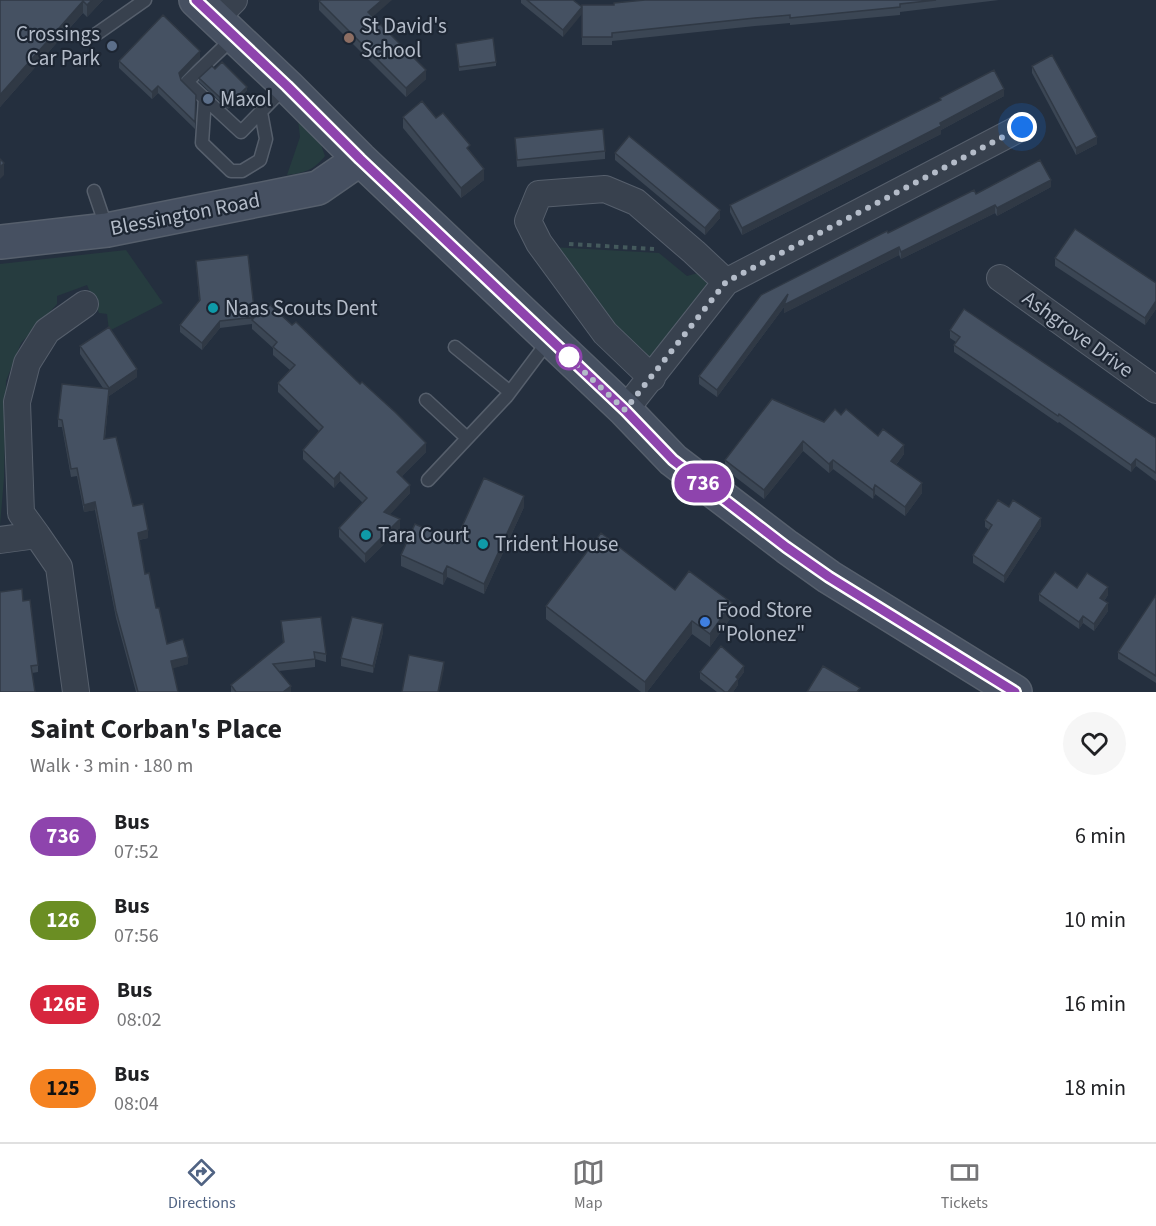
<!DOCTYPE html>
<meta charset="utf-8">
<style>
body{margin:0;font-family:"Source Sans 3",sans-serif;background:#f6f6f6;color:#202124;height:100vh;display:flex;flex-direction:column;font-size:22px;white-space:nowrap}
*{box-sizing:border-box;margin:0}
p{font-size:20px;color:#757577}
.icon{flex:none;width:33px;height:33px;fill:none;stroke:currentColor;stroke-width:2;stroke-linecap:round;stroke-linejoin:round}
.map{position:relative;height:692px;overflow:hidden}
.drawer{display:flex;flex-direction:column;background:#fff;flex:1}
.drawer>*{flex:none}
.badge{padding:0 12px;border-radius:20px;font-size:21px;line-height:39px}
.you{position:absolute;width:30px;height:30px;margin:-15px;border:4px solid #fff;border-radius:50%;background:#1a73e8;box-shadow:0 0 0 9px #1a73e833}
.map>.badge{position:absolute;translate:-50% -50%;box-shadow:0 0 0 3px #fff}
.round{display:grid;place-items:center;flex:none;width:63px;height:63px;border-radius:32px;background:#f6f6f6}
.head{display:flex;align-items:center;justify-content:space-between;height:102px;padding:0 30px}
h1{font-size:28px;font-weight:700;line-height:45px}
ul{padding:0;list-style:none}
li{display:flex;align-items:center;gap:18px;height:84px;padding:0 30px}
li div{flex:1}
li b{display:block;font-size:22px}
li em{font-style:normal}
li .badge{min-width:66px;font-weight:700;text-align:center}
.tabs{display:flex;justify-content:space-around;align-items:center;height:84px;border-top:2px solid #e0e0e0;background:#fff;font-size:16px;color:#757577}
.tabs a{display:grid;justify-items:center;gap:3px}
.tabs .on{color:#506383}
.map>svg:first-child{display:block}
.green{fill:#263c3f}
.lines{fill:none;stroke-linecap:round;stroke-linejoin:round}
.lane-casing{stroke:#565f6c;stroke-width:15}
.street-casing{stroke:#565f6c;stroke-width:28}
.secondary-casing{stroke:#565f6c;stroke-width:36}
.path{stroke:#44595c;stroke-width:4;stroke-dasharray:4.5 4.5;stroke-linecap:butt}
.lane{stroke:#38414e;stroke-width:12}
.street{stroke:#38414e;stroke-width:26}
.secondary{stroke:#465061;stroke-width:33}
.wall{fill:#3b4654}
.shaded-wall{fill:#303945}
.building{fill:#455162;stroke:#303945;stroke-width:1.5}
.line-casing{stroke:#fff;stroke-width:14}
.line{stroke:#8e44ad;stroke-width:9}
.walk{stroke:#b4bcc9;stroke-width:6;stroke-dasharray:0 10.8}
.education-dot{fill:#8d6e63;stroke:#1d2633;stroke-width:2}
.service-dot{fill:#5c6f8a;stroke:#1d2633;stroke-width:2}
.culture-dot{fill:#0f9aa8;stroke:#1d2633;stroke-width:2}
.stop-dot{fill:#fff;stroke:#8e44ad;stroke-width:3}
.shop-dot{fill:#3f7fe0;stroke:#1d2633;stroke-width:2}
.labels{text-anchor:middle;stroke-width:4.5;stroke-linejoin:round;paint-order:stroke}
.poi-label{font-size:21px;fill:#b4bcc9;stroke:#1d2633;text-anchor:start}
.street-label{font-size:21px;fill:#b4bcc9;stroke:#1d2633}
</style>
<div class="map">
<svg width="1156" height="692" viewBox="0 0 1156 692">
<rect width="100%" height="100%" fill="#242f3e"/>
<!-- green -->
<path class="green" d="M 298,120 L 320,142 L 325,156 C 314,170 304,173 287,175 L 300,137 Z
M 551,247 L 659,253 L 687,276 L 698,273 L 704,276 L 708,286 L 656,357 L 644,359 L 636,355 Z
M 126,250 L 163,303 L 109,331 L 107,314 L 99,313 L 87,285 L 57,296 L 57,304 L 21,343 L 6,381 L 4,478 L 0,526 L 0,264 Z"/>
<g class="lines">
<defs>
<path id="lane" d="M 95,35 L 145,0
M 234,37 L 187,82 L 241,132 L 286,86
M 205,98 L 202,143 L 231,171 L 242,171 L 260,160 L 266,139 L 261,112
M 94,191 L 107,229
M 455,347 L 510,392
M 426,400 L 467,438
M 428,480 L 507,396 L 549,340"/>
<path id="street" d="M 216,18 L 234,0
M 1000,278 L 1156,390
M 652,378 L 605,333 L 539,243 L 528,221 L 539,194 L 605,189 L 636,202 L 694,252 L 726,282
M 625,410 L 726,282 L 1022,127
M 37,535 L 21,513 L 17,402 L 27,363 L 47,331 L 85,304
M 0,540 L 37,535 L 59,567 L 76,692"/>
<path id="secondary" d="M 196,0 L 287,86 L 360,159 L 625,410 L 673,460 L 787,547 L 829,577 L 1015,692
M 0,242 L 107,230 L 318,188 L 360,159"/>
</defs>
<!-- lane casing -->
<use href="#lane" class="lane-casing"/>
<!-- street casing -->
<use href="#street" class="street-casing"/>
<!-- secondary casing -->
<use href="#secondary" class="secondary-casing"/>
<!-- path -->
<path class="path" d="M 569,244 L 654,249"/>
<!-- lane -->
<use href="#lane" class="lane"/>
<!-- street -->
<use href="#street" class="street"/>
<!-- secondary -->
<use href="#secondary" class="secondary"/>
</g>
<!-- wall -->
<path class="wall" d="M 0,0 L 103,0 L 87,17 L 83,13 L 0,107 Z
M 521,0 L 573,0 L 563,37 L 521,3 Z
M 645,0 L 999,0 L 900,12 L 900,15 L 790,25 L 790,23 L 755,26 L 612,41 L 612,45 L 582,45 L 582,5 L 614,5 Z
M 319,1 L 373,17 L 426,79 L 406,97 L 319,10 Z
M 456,44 L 496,62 L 496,66 L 459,71 Z
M 200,58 L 181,79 L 196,102 L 195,129 L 158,93 L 152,99 L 119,68 L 119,61 Z
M 1032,66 L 1097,144 L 1076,155 L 1032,73 Z
M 215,69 L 247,90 L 228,109 L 199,82 L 199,78 Z
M 1004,96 L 941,130 L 941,134 L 742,235 L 730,212 L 730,205 L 940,101 L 940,98 Z
M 403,117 L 436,118 L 470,151 L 484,180 L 461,198 L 403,128 Z
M 515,138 L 605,151 L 605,159 L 517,167 Z
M 615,153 L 720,218 L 705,235 L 615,160 Z
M 1051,187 L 997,216 L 995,213 L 901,259 L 899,255 L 784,313 L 784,307 L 717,397 L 699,384 L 699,376 L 761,295 L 888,233 Z
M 1055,258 L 1156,283 L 1156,309 L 1145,325 L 1055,266 Z
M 196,261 L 255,317 L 426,452 L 402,476 L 410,493 L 390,514 L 400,528 L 365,563 L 339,537 L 339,528 L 363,503 L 340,481 L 334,488 L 303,459 L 303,450 L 319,431 L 278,392 L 278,383 L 290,370 L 273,355 L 273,348 L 252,329 L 252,324 L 220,328 L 202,350 L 180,332 L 180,325 L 199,301 Z
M 950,330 L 1156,438 L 1156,481 L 1136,466 L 1131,472 L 1059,422 L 1058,423 L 954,352 L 954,345 L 956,342 L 950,338 Z
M 80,346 L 137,377 L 109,396 L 105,439 L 133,506 L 148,538 L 139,540 L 145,574 L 167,644 L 188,664 L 172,668 L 178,692 L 136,692 L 116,618 L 95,510 L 84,512 L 77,476 L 71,477 L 62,427 L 58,427 L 58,419 L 103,388 L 80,354 Z
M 841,415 L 878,436 L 904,454 L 896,465 L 922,493 L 905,516 L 875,494 L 873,499 L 833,469 L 829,473 L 803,451 L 764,499 L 725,469 L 725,460 L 824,422 Z
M 524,507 L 484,594 L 447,577 L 443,585 L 401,566 L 401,555 L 455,542 Z
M 1009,507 L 1041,526 L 1004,583 L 973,563 L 973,555 L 989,530 L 985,527 L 985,520 Z
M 1077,588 L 1108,595 L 1104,601 L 1108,611 L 1094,631 L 1083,623 L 1079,629 L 1039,601 L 1039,594 Z
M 675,590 L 732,616 L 710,647 L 692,634 L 647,692 L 641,692 L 546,619 L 546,606 Z
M 1156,595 L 1156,683 L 1118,659 L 1118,652 Z
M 23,601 L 38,665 L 38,672 L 32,673 L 0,692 Z
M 281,621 L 326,654 L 326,662 L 315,659 L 315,667 L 279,671 L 291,692 L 231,692 L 231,685 L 283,643 Z
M 383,632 L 373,673 L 341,666 L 341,658 Z
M 700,672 L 744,672 L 738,680 L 738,685 L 733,692 L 717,692 L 700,679 Z"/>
<!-- shaded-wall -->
<path class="shaded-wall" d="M 92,0 L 103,0 L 87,17 L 87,5 Z
M 382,0 L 392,0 L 368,21 L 368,12 Z
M 83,1 L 83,13 L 0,107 L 0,95 Z
M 582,7 L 582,14 L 563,37 L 563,30 Z
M 200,51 L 200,58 L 179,80 L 179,73 Z
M 426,70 L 426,79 L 406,97 L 406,88 Z
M 158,86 L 158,93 L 152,99 L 152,92 Z
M 247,87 L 247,90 L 228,109 L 228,105 Z
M 1004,89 L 1004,96 L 941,130 L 941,134 L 742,235 L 742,228 Z
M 1097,137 L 1097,144 L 1076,155 L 1076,148 Z
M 4,163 L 4,175 L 0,179 L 0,167 Z
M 484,169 L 484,180 L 461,198 L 461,188 Z
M 1051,180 L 1051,187 L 997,216 L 997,208 Z
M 995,205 L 995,213 L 901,259 L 901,252 Z
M 720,210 L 720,218 L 705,235 L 705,228 Z
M 899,247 L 899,255 L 784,313 L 784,307 L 717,397 L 717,390 L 788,294 Z
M 1156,301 L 1156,309 L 1145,325 L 1145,318 Z
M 220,321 L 220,328 L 202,350 L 202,343 Z
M 137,369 L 137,377 L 109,396 L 104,446 L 109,388 Z
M 803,441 L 803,451 L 764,499 L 764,490 Z
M 426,443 L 426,452 L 397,481 L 397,472 Z
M 904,445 L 904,454 L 891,471 L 891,461 Z
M 1136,459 L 1136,466 L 1131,472 L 1131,465 Z
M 833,460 L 833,469 L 829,473 L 829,464 Z
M 340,472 L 340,481 L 334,488 L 334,479 Z
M 922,483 L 922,493 L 905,516 L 905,507 Z
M 410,485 L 410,493 L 384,521 L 384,512 Z
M 875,485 L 875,494 L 873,499 L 873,490 Z
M 524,496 L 524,507 L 484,594 L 484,584 Z
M 95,502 L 95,510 L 84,512 L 84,505 Z
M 1041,518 L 1041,526 L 1004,583 L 1004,576 Z
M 400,519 L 400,528 L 365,563 L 365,554 Z
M 148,530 L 148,538 L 138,540 L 138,533 Z
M 447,566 L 447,577 L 443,585 L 443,574 Z
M 1108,587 L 1108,595 L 1100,606 L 1100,598 Z
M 732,603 L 732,616 L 710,647 L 710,634 Z
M 1108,603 L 1108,611 L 1094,631 L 1094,624 Z
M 1083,616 L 1083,623 L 1079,629 L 1079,622 Z
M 692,621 L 692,634 L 647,692 L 645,692 L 645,682 Z
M 383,624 L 383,632 L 373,673 L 373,666 Z
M 188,657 L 188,664 L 171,669 L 171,661 Z
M 444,662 L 444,669 L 439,692 L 438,692 Z
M 744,666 L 744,672 L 738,680 L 738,685 L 733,692 L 728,692 L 736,677 Z
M 291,686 L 291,692 L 283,692 Z"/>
<!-- building -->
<path class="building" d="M 0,0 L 92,0 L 87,5 L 83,1 L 0,95 Z
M 321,0 L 382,0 L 368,12 L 426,70 L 406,88 L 319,1 Z
M 527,0 L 573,0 L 582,7 L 563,30 Z
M 645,0 L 936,0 L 900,4 L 900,7 L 790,18 L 790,15 L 755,18 L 612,33 L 612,37 L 582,37 L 582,5 L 614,5 L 614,3 Z
M 163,15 L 200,51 L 179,73 L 181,80 L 196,95 L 195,122 L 158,86 L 152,92 L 119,61 Z
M 493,38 L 496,62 L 459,67 L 456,44 Z
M 1052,55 L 1097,137 L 1076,148 L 1032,66 Z
M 222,62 L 247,87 L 228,105 L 199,78 L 212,66 L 215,69 Z
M 994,70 L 1004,89 L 940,123 L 941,126 L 742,228 L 730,205 L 941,100 L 940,98 Z
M 422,101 L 436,118 L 443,113 L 470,145 L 467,148 L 484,169 L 461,188 L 403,117 Z
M 603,129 L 605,151 L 517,160 L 515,138 Z
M 629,136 L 720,210 L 705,228 L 615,153 Z
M 0,159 L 4,163 L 0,167 Z
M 1040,160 L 1051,180 L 997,208 L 995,205 L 901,252 L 899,247 L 784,305 L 788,294 L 717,390 L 699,376 L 761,295 L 887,231 L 888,233 L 974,190 L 976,194 Z
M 1075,229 L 1156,283 L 1156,301 L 1145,318 L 1055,258 Z
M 248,255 L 255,317 L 220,321 L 202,343 L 180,325 L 200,300 L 196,261 Z
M 268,303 L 292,325 L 296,322 L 360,384 L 362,382 L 395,412 L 426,443 L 397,472 L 410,485 L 384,512 L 400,519 L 365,554 L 339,528 L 367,498 L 340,472 L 334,479 L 303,450 L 323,427 L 278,383 L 295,365 L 273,347 L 277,342 L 252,320 Z
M 964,309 L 1156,438 L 1156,473 L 1136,459 L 1131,465 L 1059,414 L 1058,416 L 954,345 L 960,337 L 950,330 Z
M 109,327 L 137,369 L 109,388 L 80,346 Z
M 62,384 L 109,389 L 104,439 L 116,437 L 133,506 L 143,504 L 148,530 L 138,533 L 145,574 L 149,573 L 156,608 L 159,608 L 167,644 L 183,639 L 188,657 L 171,661 L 178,692 L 138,692 L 116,611 L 95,502 L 84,505 L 77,468 L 71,469 L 62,420 L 58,419 Z
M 772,399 L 824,422 L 835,409 L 841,415 L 846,409 L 878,436 L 883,429 L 904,445 L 891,461 L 922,483 L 905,507 L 875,485 L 873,490 L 833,460 L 829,464 L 803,441 L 764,490 L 725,460 Z
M 484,478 L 524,496 L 484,584 L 447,566 L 443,574 L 401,555 L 415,524 L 455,542 Z
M 998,500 L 1009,507 L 1013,500 L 1041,518 L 1004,576 L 973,555 L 992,525 L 985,520 Z
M 601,533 L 675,590 L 689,571 L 732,603 L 710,634 L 692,621 L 645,682 L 546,606 Z
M 1055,572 L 1077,588 L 1087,573 L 1108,587 L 1100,598 L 1108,603 L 1094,624 L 1083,616 L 1079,622 L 1039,594 Z
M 22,589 L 23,601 L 30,600 L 38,665 L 31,666 L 35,692 L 0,692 L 0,592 Z
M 1156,595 L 1156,676 L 1118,652 Z
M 321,617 L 326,654 L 314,652 L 315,659 L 273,664 L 291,686 L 283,692 L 236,692 L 231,685 L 284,642 L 281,621 Z
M 352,617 L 383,624 L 373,666 L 341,658 Z
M 721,646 L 744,666 L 736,677 L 738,679 L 728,692 L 725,692 L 700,672 Z
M 409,655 L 444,662 L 438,692 L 402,692 Z
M 823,666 L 860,688 L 857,692 L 807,692 Z"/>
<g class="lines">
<defs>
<path id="line" d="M 196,0 L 287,86 L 360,159 L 625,410 L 673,460 L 786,547 L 829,577 L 1015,692"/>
</defs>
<!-- line casing -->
<use href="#line" class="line-casing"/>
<!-- line -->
<use href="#line" class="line"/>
<!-- walk -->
<path class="walk" d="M 569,357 L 565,354 L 625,410 L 726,282 L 1022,127"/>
</g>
<!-- markers -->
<circle class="education-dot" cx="349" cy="38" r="6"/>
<g class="service-dot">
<circle cx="112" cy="46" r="6"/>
<circle cx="208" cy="99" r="6"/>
</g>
<g class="culture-dot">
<circle cx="213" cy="308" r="6"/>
<circle cx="366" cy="535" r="6"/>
<circle cx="483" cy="544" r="6"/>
</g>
<circle class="stop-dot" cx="569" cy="357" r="12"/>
<circle class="shop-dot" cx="705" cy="622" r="6"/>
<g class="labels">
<!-- poi labels -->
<g class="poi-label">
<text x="361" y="33">St David's<tspan x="361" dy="24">School</tspan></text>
<text x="100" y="41" text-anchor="end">Crossings<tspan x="100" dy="24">Car Park</tspan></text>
<text x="220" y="106">Maxol</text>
<text x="225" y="315">Naas Scouts Dent</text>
<text x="378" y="542">Tara Court</text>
<text x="495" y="551">Trident House</text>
<text x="717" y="617">Food Store<tspan x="717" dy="24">"Polonez"</tspan></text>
</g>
<!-- street labels -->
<g class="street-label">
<text transform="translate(185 214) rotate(-11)" y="7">Blessington Road</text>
<text transform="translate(1078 334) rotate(36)" y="7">Ashgrove Drive</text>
</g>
</g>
</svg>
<div class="you" style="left:1022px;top:127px"></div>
<b class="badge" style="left:703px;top:483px;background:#8e44ad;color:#fff">736</b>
</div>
<section class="drawer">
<div class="head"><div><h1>Saint Corban's Place</h1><p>Walk · 3 min · 180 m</p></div><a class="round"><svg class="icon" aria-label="heart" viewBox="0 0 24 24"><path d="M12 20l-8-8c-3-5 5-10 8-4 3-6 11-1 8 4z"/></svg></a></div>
<ul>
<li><span class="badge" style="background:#8e44ad;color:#fff">736</span><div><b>Bus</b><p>07:52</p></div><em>6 min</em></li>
<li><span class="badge" style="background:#6b8e23;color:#fff">126</span><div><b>Bus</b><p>07:56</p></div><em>10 min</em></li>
<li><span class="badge" style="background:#d7263d;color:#fff">126E</span><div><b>Bus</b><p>08:02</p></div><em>16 min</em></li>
<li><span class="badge" style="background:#f58220;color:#111">125</span><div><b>Bus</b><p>08:04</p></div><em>18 min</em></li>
</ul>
</section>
<nav class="tabs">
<a class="on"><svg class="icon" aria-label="directions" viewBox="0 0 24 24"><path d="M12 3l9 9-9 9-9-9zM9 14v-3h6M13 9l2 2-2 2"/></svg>Directions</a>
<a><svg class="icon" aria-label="map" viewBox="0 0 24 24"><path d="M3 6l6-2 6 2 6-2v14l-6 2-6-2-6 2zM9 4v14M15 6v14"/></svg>Map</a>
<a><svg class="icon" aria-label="tickets" viewBox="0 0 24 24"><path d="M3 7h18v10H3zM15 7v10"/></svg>Tickets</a>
</nav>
